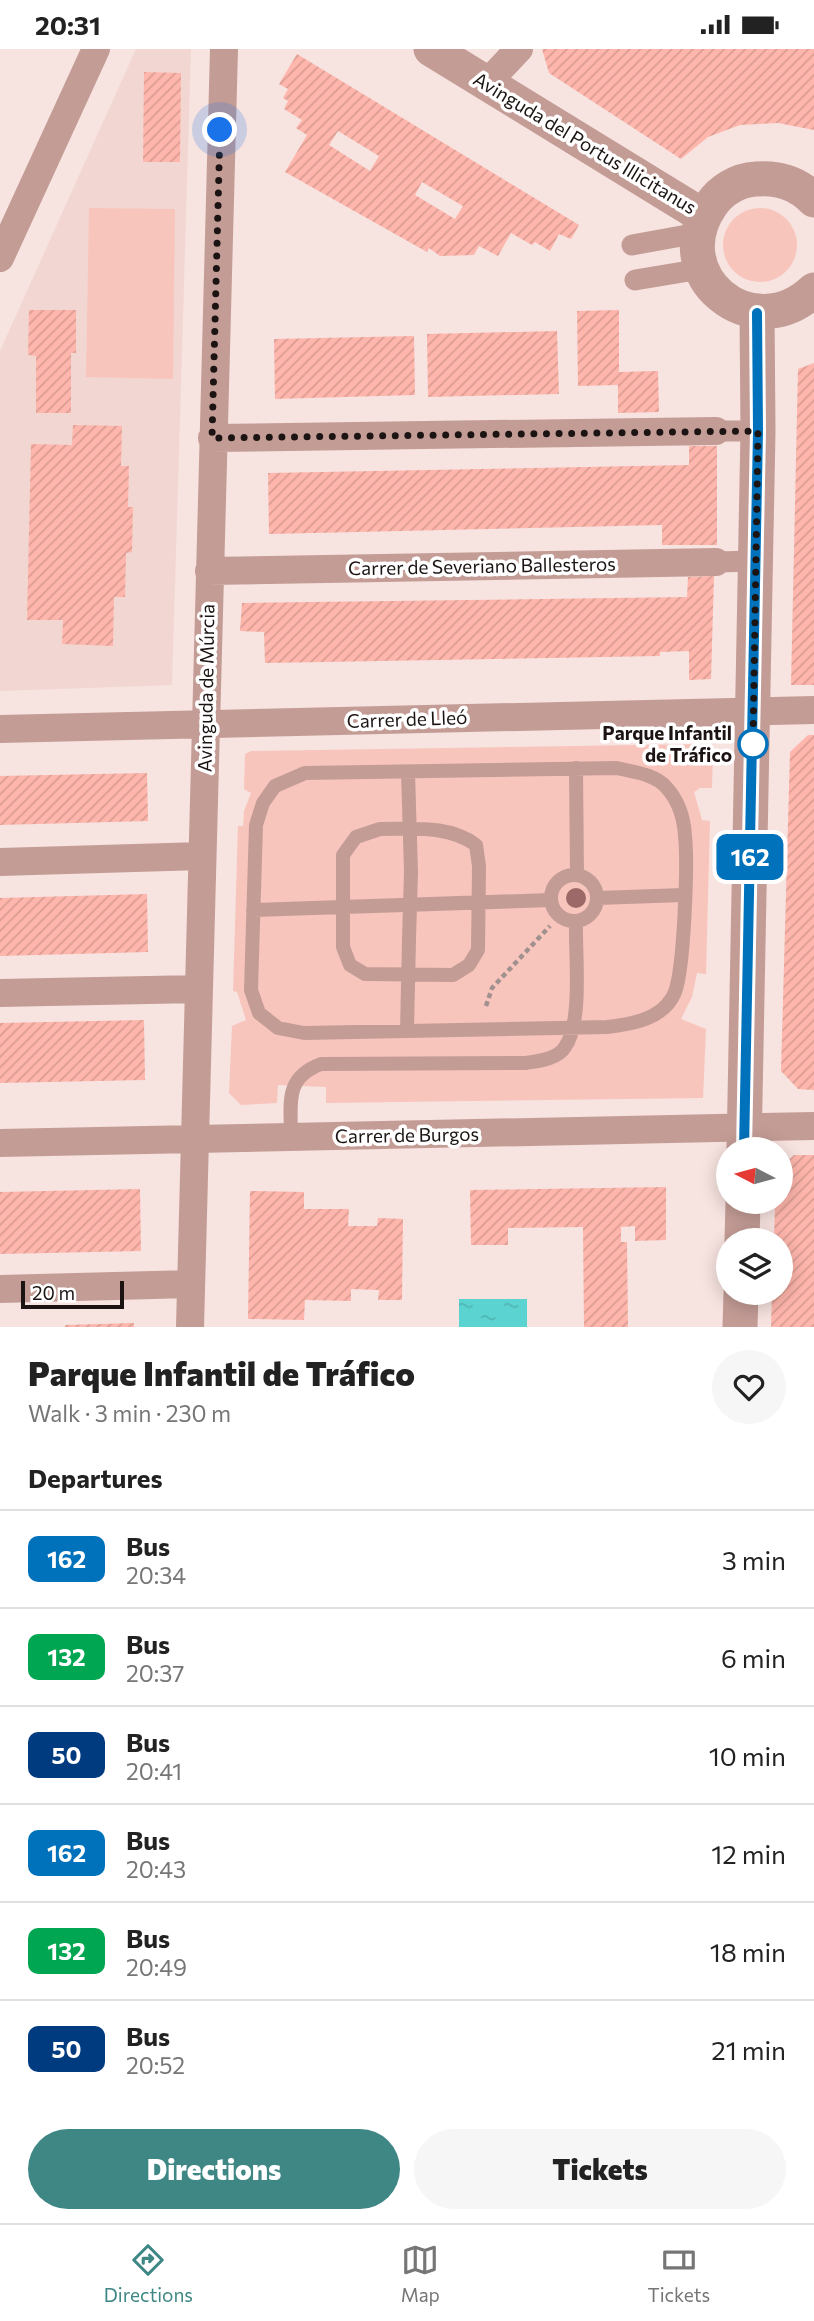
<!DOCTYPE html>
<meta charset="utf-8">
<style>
body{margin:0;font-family:Commissioner,sans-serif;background:#f6f6f6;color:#222;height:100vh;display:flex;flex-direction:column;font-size:26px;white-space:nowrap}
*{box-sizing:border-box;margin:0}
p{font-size:23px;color:#767676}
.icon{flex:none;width:38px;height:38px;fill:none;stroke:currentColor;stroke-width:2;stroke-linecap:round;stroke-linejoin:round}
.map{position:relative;height:1278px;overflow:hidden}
.panel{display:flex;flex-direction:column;background:#fff;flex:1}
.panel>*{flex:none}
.badge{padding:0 14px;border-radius:10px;font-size:24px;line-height:46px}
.needle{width:46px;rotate:276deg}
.tools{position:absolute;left:716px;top:1088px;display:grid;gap:14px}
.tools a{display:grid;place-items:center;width:77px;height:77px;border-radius:50%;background:#fff;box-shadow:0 4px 18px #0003;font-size:35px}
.scale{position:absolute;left:21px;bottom:18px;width:103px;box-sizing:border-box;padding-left:7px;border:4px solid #1b1413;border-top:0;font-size:19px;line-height:24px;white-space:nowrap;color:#1b1413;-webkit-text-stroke:5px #fff;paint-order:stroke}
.you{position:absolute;width:35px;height:35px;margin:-18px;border:5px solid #fff;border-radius:50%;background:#1a73e8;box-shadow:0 0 0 10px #1a73e833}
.map>.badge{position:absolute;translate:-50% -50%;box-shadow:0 0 0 4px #fff}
h2{padding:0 28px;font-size:26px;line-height:63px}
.round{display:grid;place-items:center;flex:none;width:74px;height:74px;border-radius:37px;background:#f6f6f6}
.summary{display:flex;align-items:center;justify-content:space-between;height:119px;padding:0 28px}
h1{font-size:33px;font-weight:800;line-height:52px}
.button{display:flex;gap:14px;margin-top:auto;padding:14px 28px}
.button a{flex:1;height:80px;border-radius:42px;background:#3f8785;color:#fff;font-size:28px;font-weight:800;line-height:80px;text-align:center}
.button a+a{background:#f6f6f6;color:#222}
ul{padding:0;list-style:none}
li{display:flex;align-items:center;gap:21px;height:98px;padding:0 28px;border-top:2px solid #e0e0e0}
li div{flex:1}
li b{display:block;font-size:26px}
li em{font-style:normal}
li .badge{min-width:77px;font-weight:700;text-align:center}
.status{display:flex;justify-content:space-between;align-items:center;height:49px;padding:0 35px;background:#fff;direction:ltr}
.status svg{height:19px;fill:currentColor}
.tab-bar{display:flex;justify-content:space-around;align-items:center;height:98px;border-top:2px solid #e0e0e0;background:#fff;font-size:19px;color:#767676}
.tab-bar a{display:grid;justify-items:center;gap:4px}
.tab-bar .on{color:#3f8785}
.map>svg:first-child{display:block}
.built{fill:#f2d6d1}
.green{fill:#f8c5bd}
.water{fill:url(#water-ripples)}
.building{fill:url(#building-hatch);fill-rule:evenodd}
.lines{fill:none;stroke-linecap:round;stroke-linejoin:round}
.path{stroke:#a0918f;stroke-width:4.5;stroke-dasharray:5 3.5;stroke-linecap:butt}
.service{stroke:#c49c96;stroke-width:14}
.pedestrian{stroke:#c49c96;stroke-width:21}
.minor{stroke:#c49c96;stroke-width:28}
.tertiary{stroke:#c49c96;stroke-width:35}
.service-bridge{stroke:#c49c96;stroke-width:14}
.tree{fill:#9d6968}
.line-casing{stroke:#fff;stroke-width:16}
.line{stroke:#0072bc;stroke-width:10}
.walk{stroke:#1b1413;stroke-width:7;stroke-dasharray:0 12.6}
.stop-dot{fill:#fff;stroke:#0072bc;stroke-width:3.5}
.labels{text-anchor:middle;stroke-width:7;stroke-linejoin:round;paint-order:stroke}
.street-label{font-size:19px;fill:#1b1413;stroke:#fff}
.stop-label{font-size:19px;font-weight:bold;fill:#1b1413;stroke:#fff;text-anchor:end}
</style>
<div class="status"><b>20:31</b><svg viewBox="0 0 49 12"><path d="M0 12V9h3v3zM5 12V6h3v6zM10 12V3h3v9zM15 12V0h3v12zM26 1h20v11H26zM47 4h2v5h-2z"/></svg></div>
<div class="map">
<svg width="814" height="1278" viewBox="0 0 814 1278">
<defs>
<pattern id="water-ripples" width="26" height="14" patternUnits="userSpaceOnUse" patternTransform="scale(1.75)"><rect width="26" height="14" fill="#5bd4d1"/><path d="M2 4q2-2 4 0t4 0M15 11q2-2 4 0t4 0" fill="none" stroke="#4fb5b3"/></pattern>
<pattern id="building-hatch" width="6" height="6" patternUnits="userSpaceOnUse" patternTransform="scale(1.75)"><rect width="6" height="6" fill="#ffb6ac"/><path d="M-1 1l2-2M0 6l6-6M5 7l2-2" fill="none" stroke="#da9c93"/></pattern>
</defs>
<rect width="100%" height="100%" fill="#f7e3e0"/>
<!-- built -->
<path class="built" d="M 136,0 L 191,0 L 172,636 L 0,642 L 0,302 Z"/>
<!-- green -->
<path class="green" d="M723 196a37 37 0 1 1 74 0a37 37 0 1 1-74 0Z
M 89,159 L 175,160 L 173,330 L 86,328 Z
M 708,695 L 713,703 L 712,739 L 700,739 L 694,743 L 702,771 L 710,772 L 706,925 L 697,924 L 692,948 L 681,970 L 706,980 L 703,1049 L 326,1054 L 326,1038 L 278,1036 L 277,1054 L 241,1056 L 229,1044 L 232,977 L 246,971 L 237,943 L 233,942 L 238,777 L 243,777 L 244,762 L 251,744 L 244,740 L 245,705 L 251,702 Z"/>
<!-- water -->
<path class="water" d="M 459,1250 L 527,1250 L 527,1278 L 459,1278 Z"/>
<!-- building -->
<path class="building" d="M 542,0 L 814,0 L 814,81 L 778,74 L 740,76 L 708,88 L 681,110 L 549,24 Z
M 297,5 L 579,176 L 571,190 L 559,185 L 550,202 L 535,193 L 532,196 L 511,184 L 498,207 L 479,197 L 474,206 L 440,207 L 429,199 L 427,203 L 285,123 L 307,86 L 296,79 L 302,71 L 284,60 L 288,52 L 283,49 L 288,40 L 279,35 ZM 338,82 L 379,107 L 370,122 L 329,96 ZM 422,133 L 463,157 L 455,170 L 415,146 Z
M 144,23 L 181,24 L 180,113 L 143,113 Z
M 29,261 L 76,261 L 76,304 L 71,304 L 71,364 L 36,364 L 36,307 L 28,306 Z
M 619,261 L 619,323 L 658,322 L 659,363 L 618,364 L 618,336 L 578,337 L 577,262 Z
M 557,282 L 559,345 L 428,348 L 427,285 Z
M 414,287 L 415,346 L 275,350 L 274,290 Z
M 814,314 L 814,636 L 791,636 L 798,320 Z
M 73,376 L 122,377 L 121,417 L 129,417 L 128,458 L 133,458 L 132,503 L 126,504 L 125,548 L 114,548 L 113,597 L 62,595 L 63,571 L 27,571 L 31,395 L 72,396 Z
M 689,397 L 717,397 L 717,496 L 662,496 L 662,476 L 269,485 L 268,424 L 689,416 Z
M 714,527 L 711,630 L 689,631 L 689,602 L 660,603 L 660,607 L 265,614 L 264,583 L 240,582 L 242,554 L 687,548 L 688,528 Z
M 808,686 L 814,686 L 814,1041 L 798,1040 L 781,1022 L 790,703 Z
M 147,724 L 148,772 L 0,776 L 0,727 Z
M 147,845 L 148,903 L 0,907 L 0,849 Z
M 144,971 L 145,1031 L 0,1034 L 0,974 Z
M 794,1106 L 814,1106 L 814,1278 L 771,1278 L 772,1244 L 780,1244 L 780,1192 L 774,1192 L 775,1153 L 780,1153 L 780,1119 Z
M 666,1138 L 666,1191 L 635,1192 L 635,1177 L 621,1178 L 621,1193 L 627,1193 L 628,1278 L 584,1278 L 583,1178 L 508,1179 L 508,1196 L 471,1196 L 470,1141 Z
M 140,1140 L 141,1202 L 0,1205 L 0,1143 Z
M 250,1142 L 304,1143 L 304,1160 L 349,1160 L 348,1177 L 377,1177 L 378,1169 L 403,1170 L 402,1251 L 378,1251 L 379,1241 L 351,1240 L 351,1252 L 305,1251 L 304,1271 L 248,1270 Z
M 134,1274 L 134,1278 L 65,1278 L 65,1276 Z"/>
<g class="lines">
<!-- path -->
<path class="path" d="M 486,957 L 492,939 L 550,877"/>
<!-- service -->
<path class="service" d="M 576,719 L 577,826
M 617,719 C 633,723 655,725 666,738 C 679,752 684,769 685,787 C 688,815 684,919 675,943 C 664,970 633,975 607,978 L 304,984 L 278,979 L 259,964 L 251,941 L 256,776 L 263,754 L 275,737 L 305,724 Z
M 408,723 L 411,823
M 380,780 C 413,780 449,776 476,796 L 479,817 L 478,901 L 469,916 L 453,926 L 365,925 L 350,916 L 343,898 L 343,806 L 356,788 Z
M551 849a23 23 0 1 1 46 0a23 23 0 1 1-46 0Z
M 598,849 L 683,846
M 253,861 L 551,851
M 407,982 L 409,890
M 291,1088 C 291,1054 284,1029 321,1015 L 526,1014 C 538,1012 558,1010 565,998 C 583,973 575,904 576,873"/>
<!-- pedestrian -->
<path class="pedestrian" d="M 632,196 L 698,184
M 635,231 L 701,220
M 716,382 L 758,382
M 716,513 L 756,512"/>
<!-- minor -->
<path class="minor" d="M 487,34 L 519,0
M 0,209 L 96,0
M 212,389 L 716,382
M 209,522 L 716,513
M 0,680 L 814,661
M 0,813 L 202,807
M 0,944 L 198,940
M 0,1094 L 814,1077
M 0,1240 L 191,1235
M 190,1278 L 224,0"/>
<!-- tertiary -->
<path class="tertiary" d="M 431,0 L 703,167
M 814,151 C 798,134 779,128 756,130 C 738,131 721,141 711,156 C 663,226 752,300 814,241
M 744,1101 L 758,382 L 757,263
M 742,1192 L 743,1153
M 740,1278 L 741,1244"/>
<!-- service-bridge -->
<path class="service-bridge" d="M 409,890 L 411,823"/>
</g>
<!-- trees -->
<circle class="tree" cx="576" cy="849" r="10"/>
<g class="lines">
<defs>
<path id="line" d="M 744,1101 L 758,382 L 757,264"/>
</defs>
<!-- line casing -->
<use href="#line" class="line-casing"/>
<!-- line -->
<use href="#line" class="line"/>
<!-- walk -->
<path class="walk" d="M 220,81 L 212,389 L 758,382 L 753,695"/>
</g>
<!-- markers -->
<circle class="stop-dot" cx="753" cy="695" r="14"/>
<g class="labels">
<!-- street labels -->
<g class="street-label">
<text transform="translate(585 94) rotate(31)" y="7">Avinguda del Portus Illicitanus</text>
<text transform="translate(482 517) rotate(-1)" y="7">Carrer de Severiano Ballesteros</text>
<text transform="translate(206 639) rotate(-89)" y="7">Avinguda de Múrcia</text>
<text transform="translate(407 670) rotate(-2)" y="7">Carrer de Lleó</text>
<text transform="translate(407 1086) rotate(-1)" y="7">Carrer de Burgos</text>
</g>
<!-- stop labels -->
<g class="stop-label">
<text x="732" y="691">Parque Infantil<tspan x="732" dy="22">de Tráfico</tspan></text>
</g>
</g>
</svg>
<div class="tools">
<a><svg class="needle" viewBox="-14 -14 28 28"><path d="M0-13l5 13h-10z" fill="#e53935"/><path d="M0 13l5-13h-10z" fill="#767676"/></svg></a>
<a><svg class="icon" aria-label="layers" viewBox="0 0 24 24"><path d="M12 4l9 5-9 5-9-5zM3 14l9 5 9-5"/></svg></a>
</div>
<div class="scale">20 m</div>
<div class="you" style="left:220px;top:81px"></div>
<b class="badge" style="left:750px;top:808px;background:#0072bc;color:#fff">162</b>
</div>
<section class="panel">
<div class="summary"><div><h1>Parque Infantil de Tráfico</h1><p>Walk · 3 min · 230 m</p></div><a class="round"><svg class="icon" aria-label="heart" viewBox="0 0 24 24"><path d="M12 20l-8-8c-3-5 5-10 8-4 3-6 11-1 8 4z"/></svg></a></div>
<h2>Departures</h2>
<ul>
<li><span class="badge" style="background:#0072bc;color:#fff">162</span><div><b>Bus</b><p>20:34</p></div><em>3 min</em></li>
<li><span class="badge" style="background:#00a651;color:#fff">132</span><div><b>Bus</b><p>20:37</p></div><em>6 min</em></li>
<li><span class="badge" style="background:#003b80;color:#fff">50</span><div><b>Bus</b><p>20:41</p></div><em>10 min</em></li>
<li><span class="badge" style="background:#0072bc;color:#fff">162</span><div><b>Bus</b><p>20:43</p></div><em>12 min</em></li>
<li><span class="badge" style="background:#00a651;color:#fff">132</span><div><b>Bus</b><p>20:49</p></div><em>18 min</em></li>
<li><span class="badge" style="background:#003b80;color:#fff">50</span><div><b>Bus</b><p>20:52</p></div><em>21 min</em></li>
</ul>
<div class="button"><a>Directions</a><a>Tickets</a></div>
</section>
<nav class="tab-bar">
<a class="on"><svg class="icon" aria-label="directions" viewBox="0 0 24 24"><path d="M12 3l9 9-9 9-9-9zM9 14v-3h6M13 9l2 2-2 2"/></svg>Directions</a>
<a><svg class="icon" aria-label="map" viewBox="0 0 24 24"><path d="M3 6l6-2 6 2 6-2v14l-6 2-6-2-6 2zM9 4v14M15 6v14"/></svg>Map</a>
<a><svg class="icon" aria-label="tickets" viewBox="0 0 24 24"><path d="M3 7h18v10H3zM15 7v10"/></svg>Tickets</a>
</nav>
